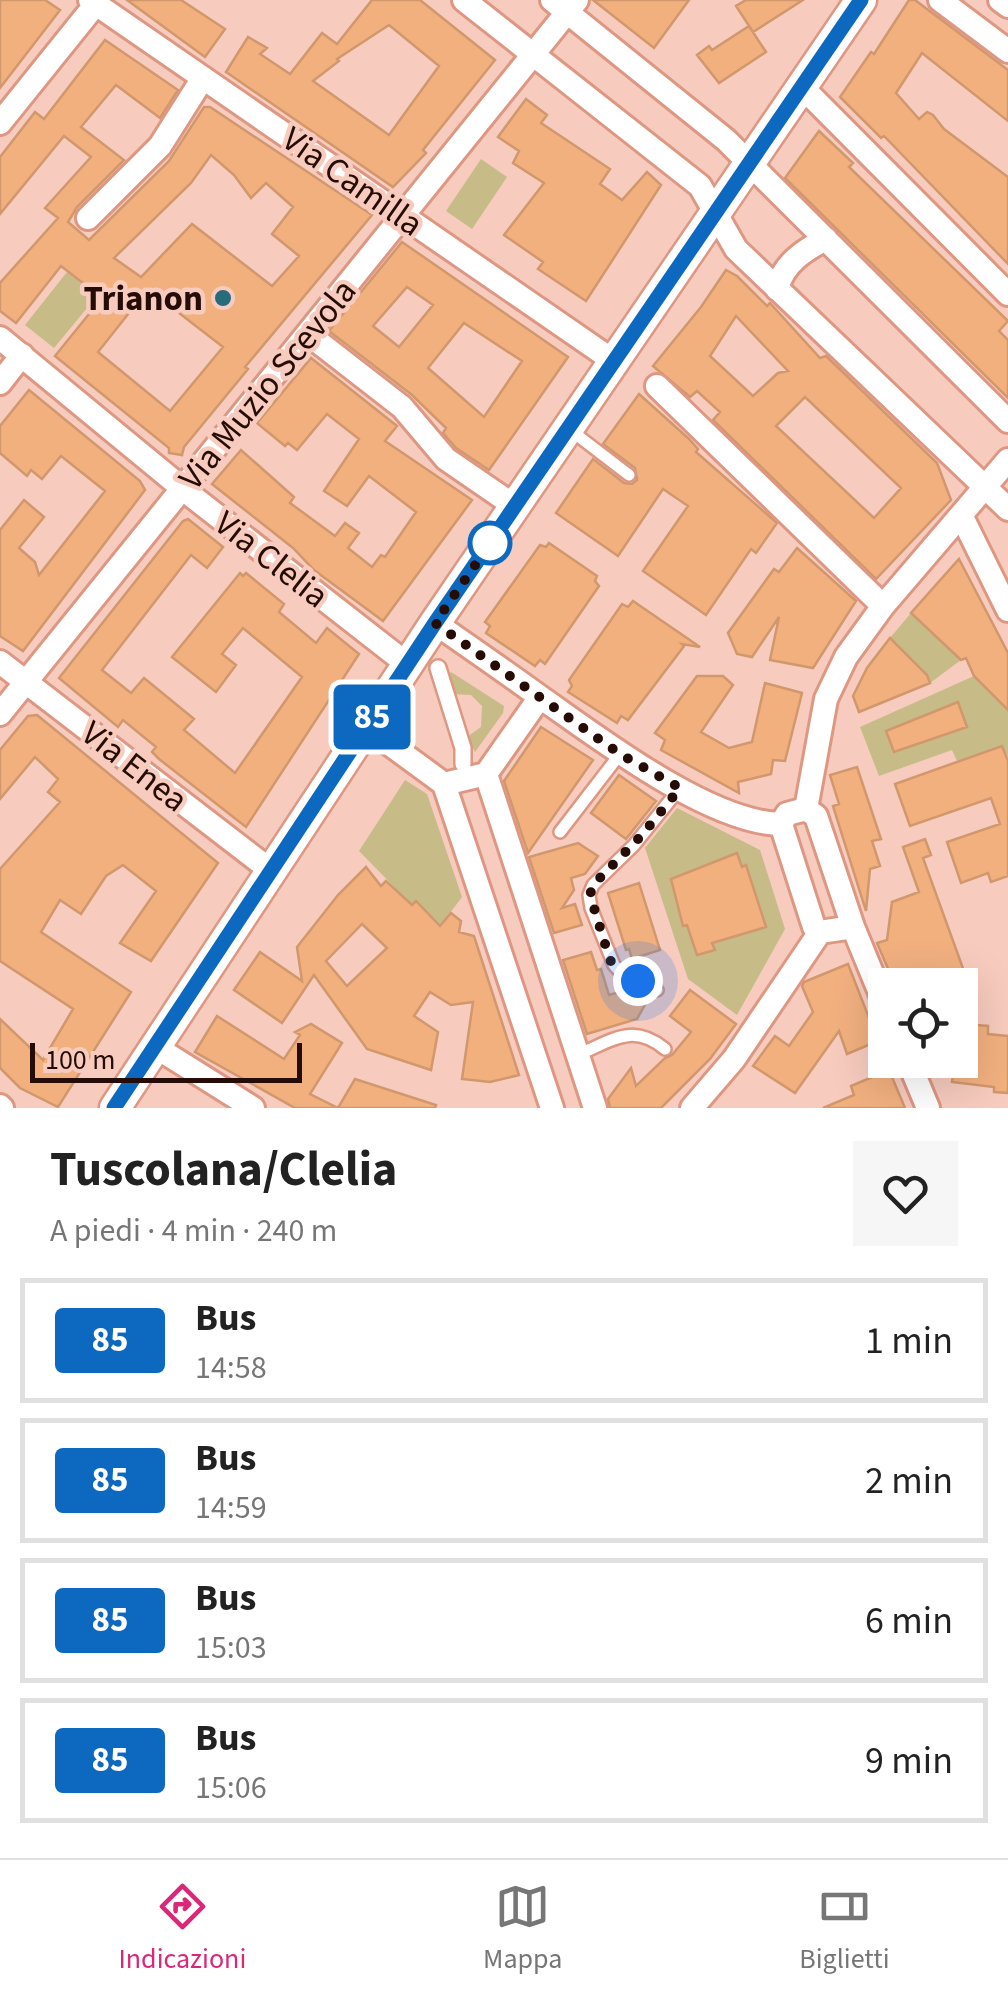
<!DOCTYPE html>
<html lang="it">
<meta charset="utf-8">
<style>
body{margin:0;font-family:"Source Sans 3",sans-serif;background:#f6f6f6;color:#222;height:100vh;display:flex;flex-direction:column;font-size:38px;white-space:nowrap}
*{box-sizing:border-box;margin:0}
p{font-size:32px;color:#767676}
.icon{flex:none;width:55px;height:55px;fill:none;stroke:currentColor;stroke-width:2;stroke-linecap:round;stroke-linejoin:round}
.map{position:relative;height:1108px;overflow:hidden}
.panel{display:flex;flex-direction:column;background:#fff;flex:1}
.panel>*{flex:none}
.badge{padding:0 20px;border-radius:8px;font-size:35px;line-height:65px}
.fabs{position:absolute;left:868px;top:968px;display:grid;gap:20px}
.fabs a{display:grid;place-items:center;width:110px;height:110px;border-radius:0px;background:#fff;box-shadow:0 10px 40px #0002;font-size:50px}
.scale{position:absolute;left:30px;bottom:25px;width:272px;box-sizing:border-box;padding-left:10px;border:5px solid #250c06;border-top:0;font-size:28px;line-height:35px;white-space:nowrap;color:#250c06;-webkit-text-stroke:8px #f7cbbe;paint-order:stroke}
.you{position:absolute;width:50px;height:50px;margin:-25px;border:8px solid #fff;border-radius:50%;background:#1a73e8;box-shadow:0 0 0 15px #1a73e833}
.map>.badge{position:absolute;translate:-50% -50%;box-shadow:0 0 0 5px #fff}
.round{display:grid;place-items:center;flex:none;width:105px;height:105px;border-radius:0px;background:#f6f6f6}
.overview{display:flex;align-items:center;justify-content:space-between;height:170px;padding:0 50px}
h1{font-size:48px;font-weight:700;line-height:75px}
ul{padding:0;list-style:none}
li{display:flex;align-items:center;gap:30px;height:125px;margin:0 20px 15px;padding:0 30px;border:5px solid #e0e0e0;border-radius:0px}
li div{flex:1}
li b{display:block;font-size:38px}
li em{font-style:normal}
li .badge{min-width:110px;font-weight:700;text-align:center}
.menu{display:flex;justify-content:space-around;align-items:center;height:140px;border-top:2px solid #e0e0e0;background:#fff;font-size:28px;color:#767676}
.menu a{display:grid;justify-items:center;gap:5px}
.menu .current{color:#db2777}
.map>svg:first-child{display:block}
.green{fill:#c7bb88}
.building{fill:#f2b07f;stroke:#d1976d;stroke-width:2.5;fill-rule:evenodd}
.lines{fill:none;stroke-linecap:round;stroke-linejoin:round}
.service-casing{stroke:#dd9782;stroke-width:16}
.pedestrian-casing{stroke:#dd9782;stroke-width:20}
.minor-casing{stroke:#dd9782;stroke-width:28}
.secondary-casing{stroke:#dd9782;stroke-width:35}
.service{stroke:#fff;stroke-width:11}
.pedestrian{stroke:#fff;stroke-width:15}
.minor{stroke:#fff;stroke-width:22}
.secondary{stroke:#fff;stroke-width:30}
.line-casing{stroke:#fff;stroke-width:22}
.line{stroke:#0c69bf;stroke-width:15}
.walk{stroke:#250c06;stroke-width:10;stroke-dasharray:0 18}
.poi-dot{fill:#276b7c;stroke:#f7cbbe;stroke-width:4}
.stop-dot{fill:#fff;stroke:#0c69bf;stroke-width:5}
.labels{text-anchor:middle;stroke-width:9;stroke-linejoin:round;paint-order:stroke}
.street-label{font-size:35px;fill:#250c06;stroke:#f7cbbe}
.poi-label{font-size:35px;font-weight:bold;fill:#250c06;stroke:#f7cbbe;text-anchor:end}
</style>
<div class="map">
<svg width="1008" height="1108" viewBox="0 0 1008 1108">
<rect width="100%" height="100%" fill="#f7cbbe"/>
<!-- green -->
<path class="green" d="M 481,159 L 507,177 L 472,229 L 446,211 Z
M 67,272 L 97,296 L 54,348 L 25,325 Z
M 911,613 L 961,660 L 930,683 L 927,675 L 890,638 Z
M 451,672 L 504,706 L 503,713 L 475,752 L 467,737 L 481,727 L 482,706 L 471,695 L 453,694 L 448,675 Z
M 974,676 L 1008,710 L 1008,757 L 1002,746 L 957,761 L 952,750 L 879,776 L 860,727 Z
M 405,780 L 427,794 L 462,897 L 440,926 L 417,901 L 412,905 L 359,851 Z
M 677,808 L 760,850 L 785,929 L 737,1015 L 688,979 L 645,848 Z"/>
<!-- building -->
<path class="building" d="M 0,0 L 45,0 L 60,10 L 0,88 Z
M 127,0 L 181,0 L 225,29 L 205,57 Z
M 372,0 L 420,0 L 495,60 L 423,150 L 426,153 L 393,187 L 226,72 L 248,37 L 267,48 L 260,54 L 290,74 L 322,33 L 337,44 ZM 389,25 L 439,66 L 389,135 L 313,81 L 339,61 L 337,59 Z
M 593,0 L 689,0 L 654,48 Z
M 746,0 L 803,0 L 753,32 L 736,6 Z
M 909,0 L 915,0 L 1008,70 L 1008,121 L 922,53 L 896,93 L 919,119 L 927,112 L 933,115 L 944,129 L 1008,177 L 1008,264 L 884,136 L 881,138 L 840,97 L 871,52 L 874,54 Z
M 749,26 L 766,52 L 719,83 L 697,55 L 709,46 L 712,50 Z
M 105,40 L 178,90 L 160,118 L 116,85 L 81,127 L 124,160 L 77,207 L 68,222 L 89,240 L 169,161 L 204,107 L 210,107 L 372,215 L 245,367 L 248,369 L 184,447 L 182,455 L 169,453 L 169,448 L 55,356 L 102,298 L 61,266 L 16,323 L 0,311 L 0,283 L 58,218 L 45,208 L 91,157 L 64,136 L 0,214 L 0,157 L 35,112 L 44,119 ZM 211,155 L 234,175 L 251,198 L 266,183 L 293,207 L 272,234 L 299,256 L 272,286 L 192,224 L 141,277 L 114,258 L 191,183 ZM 148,289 L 223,347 L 170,411 L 98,352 Z
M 526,99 L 547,115 L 541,123 L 610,169 L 600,184 L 622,200 L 647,172 L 661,185 L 586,301 L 538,269 L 543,262 L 504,235 L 544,183 L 513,163 L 519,151 L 498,137 Z
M 819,131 L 853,163 L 849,167 L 1008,321 L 999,331 L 1008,340 L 1008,398 L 785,178 Z
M 402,242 L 568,357 L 489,470 L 456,448 L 443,433 L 446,428 L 412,395 L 329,331 ZM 407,287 L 433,305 L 399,347 L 373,326 ZM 464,323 L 522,361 L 484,417 L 428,368 Z
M 726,270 L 737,276 L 767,306 L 770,303 L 820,358 L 826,356 L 937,463 L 951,500 L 876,579 L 713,420 L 720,412 L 697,391 L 690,397 L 653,366 L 701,307 ZM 736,316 L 788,371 L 778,373 L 753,396 L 710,356 ZM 805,397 L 901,488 L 874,518 L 776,426 Z
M 311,358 L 397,426 L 385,441 L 472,500 L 383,621 L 314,570 L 293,548 L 212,484 L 241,450 L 294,497 L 290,503 L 335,536 L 345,523 L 359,533 L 348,548 L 372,567 L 381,555 L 385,557 L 416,512 L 369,476 L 347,506 L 324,491 L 359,439 L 327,414 L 297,450 L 288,443 L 285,446 L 257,423 Z
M 29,390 L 140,481 L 145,490 L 23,651 L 0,636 L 0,530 L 24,500 L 44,517 L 19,548 L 35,562 L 39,575 L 105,491 L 61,456 L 42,479 L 31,470 L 27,476 L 0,453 L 0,426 Z
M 639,394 L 689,439 L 698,449 L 696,452 L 777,523 L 756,553 L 751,549 L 706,615 L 643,571 L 688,506 L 663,489 L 618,556 L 556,513 L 593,459 L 624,483 L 632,484 L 637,480 L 635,468 L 603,444 Z
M 188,519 L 223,547 L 207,568 L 191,555 L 102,670 L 131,693 L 144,678 L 194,719 L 184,730 L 235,773 L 302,677 L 243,628 L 222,654 L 236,665 L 216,692 L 172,657 L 240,573 L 243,576 L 246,573 L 284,604 L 279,612 L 316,643 L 327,628 L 359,654 L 246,827 L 159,759 L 152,752 L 156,747 L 123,720 L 118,727 L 59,678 L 183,521 Z
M 549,543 L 597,576 L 595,581 L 599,586 L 545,664 L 540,660 L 535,666 L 486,633 L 490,626 L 485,622 L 540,545 L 546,547 Z
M 797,548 L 856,601 L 813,668 L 770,660 L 779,617 L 752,657 L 737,654 L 728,633 L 774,569 L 779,572 Z
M 959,559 L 1008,653 L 1008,710 L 974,676 L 966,658 L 961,660 L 911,613 Z
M 633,601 L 700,647 L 682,644 L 684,646 L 628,720 L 621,716 L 617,723 L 568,692 L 572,686 L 569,680 L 622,604 L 628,607 Z
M 890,638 L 927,675 L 930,683 L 859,712 L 853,696 L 867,668 Z
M 697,676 L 723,676 L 733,685 L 701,732 L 729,748 L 752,742 L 765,683 L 802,693 L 785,761 L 773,760 L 771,774 L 738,782 L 739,793 L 661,750 L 665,740 L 655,733 Z
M 958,702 L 967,727 L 894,752 L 886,731 Z
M 37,715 L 218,863 L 151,961 L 120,943 L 156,891 L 123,865 L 106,876 L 81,914 L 60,900 L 41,932 L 131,992 L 58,1107 L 20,1088 L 0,1068 L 0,1019 L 43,1060 L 73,1009 L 0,961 L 0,869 L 60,802 L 48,792 L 58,779 L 35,757 L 0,799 L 0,750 L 28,716 Z
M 541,727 L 593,760 L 528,853 L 504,781 Z
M 1002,746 L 1008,761 L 1008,876 L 991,882 L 988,873 L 961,883 L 947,842 L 1000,824 L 991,798 L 910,826 L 895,784 Z
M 857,767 L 881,839 L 872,841 L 880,866 L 870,869 L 866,911 L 833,806 L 839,804 L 830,775 Z
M 619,775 L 656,801 L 626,839 L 591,813 Z
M 925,839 L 931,855 L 923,858 L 969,985 L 895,985 L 877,943 L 887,940 L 892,902 L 919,892 L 903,847 Z
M 578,843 L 598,856 L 585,874 L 571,878 L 574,890 L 562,908 L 575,904 L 582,925 L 554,933 L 529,857 Z
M 737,853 L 742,867 L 746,865 L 766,927 L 712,943 L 715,950 L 697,955 L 687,925 L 683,926 L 671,879 Z
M 366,867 L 381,886 L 386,881 L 412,905 L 416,901 L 440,926 L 451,913 L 461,921 L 459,932 L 474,936 L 519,1075 L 490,1082 L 462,1079 L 473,1002 L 451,1005 L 430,992 L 414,1016 L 438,1032 L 431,1070 L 367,1049 L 314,975 L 282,1023 L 234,990 L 260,952 L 302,981 L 297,947 L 338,895 ZM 362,924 L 387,948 L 347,986 L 326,961 Z
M 639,883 L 660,950 L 632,959 L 629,949 L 626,950 L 608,893 Z
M 591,952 L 597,970 L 601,969 L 609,995 L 627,990 L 647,1001 L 637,1019 L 587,1034 L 563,960 Z
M 848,964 L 878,1041 L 847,1054 L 839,1031 L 795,1093 L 753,1066 L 775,1036 L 789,1046 L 813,1012 L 802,986 L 804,982 Z
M 690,990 L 736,1024 L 710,1059 L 661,1108 L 610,1108 L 608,1099 L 631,1068 L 636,1086 L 665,1058 L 672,1055 L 691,1032 L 670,1016 Z
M 217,1016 L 284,1059 L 300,1035 L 295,1032 L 311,1024 L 342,1043 L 310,1094 L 338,1108 L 355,1079 L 436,1105 L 435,1108 L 295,1108 L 195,1052 Z
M 964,1024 L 988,1026 L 988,1034 L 1008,1036 L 1008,1093 L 994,1092 L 994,1087 L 952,1082 L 955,1060 L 960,1060 Z
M 889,1070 L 905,1108 L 823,1108 L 854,1095 L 851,1086 Z"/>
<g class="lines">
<defs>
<path id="service" d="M 569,429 L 629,475
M 560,832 L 620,754
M 657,990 L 621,973 L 614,965 L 591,908 L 589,895 L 593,885 L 634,845 L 680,788
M 577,1055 C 612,1041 632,1022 665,1049"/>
<path id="pedestrian" d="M 438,668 L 463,748 L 463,764"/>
<path id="minor" d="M 90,0 L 615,362
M 464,0 L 700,186 L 736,249 L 1008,509
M 552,0 L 726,140 L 1008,421
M 940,0 L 1008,51
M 1000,0 L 1008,6
M 803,88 L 1008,294
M 0,123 L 99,0
M 88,218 L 160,146 L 203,78
M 777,289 C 783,264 804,250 826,239
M 308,334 L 402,407 L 446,459 L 516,507
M 0,338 L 193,497 L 407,664
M 0,383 L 22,355
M 657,386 L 883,606
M 962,517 L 1008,610
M 435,623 C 471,648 507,673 543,699 C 600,739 710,823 781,824
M 0,662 L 270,870
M 0,714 L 577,0
M 365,726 L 444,784 L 486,774 L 540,697
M 486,774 L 595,1108
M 444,784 L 552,1108
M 806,809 L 826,699 L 846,657 L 883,606 L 1008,460
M 853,927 L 820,932 L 814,927 L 781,824 L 787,814 L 806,809 L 816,816 L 853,927 L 885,1005
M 154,1046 L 253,1108
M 908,1060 L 928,1108
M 0,1106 L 2,1108
M 692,1108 L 734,1059 L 820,932"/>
<path id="secondary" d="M 115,1108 L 435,623 L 861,0"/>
</defs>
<!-- service casing -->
<use href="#service" class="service-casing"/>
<!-- pedestrian casing -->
<use href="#pedestrian" class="pedestrian-casing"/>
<!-- minor casing -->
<use href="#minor" class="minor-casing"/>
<!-- secondary casing -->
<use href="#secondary" class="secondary-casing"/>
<!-- service -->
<use href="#service" class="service"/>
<!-- pedestrian -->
<use href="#pedestrian" class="pedestrian"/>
<!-- minor -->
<use href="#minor" class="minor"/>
<!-- secondary -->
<use href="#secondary" class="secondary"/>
</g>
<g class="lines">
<defs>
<path id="line" d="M 114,1108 L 435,623 L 861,0"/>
</defs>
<!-- line casing -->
<use href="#line" class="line-casing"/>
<!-- line -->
<use href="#line" class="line"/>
<!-- walk -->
<path class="walk" d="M 490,543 L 498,532 L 435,623 L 620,754 L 680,788 L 642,835 L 593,885 L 590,895 L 610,960 L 618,970 L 638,981"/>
</g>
<!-- markers -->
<circle class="poi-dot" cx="223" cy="298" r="10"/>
<circle class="stop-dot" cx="490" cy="543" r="20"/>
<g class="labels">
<!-- street labels -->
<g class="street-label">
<text transform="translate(353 181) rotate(35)" y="12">Via Camilla</text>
<text transform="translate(267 384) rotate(-51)" y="12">Via Muzio Scevola</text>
<text transform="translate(272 559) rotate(38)" y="12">Via Clelia</text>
<text transform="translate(135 766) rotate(38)" y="12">Via Enea</text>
</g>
<!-- poi labels -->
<g class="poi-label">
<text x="203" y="310">Trianon</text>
</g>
</g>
</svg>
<div class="fabs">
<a><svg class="icon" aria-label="locate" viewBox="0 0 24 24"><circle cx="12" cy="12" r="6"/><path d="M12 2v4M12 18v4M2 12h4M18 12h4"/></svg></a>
</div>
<div class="scale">100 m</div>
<div class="you" style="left:638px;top:981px"></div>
<b class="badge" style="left:372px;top:717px;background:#0c69bf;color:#fff">85</b>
</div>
<section class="panel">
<div class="overview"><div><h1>Tuscolana/Clelia</h1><p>A piedi · 4 min · 240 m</p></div><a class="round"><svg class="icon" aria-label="heart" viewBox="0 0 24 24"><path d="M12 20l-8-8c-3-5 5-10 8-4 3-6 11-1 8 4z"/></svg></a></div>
<ul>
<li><span class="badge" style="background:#0c69bf;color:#fff">85</span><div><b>Bus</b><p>14:58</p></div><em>1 min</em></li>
<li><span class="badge" style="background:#0c69bf;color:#fff">85</span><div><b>Bus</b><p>14:59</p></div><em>2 min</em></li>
<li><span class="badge" style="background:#0c69bf;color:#fff">85</span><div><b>Bus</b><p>15:03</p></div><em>6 min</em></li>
<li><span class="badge" style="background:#0c69bf;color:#fff">85</span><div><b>Bus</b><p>15:06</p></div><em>9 min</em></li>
</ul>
</section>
<nav class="menu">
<a class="current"><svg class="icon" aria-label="directions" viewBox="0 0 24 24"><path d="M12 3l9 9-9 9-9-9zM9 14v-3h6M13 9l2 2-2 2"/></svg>Indicazioni</a>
<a><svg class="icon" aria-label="map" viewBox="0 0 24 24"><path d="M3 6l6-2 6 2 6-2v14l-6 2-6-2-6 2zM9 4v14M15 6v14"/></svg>Mappa</a>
<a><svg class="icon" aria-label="tickets" viewBox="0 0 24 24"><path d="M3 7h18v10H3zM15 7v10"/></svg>Biglietti</a>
</nav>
